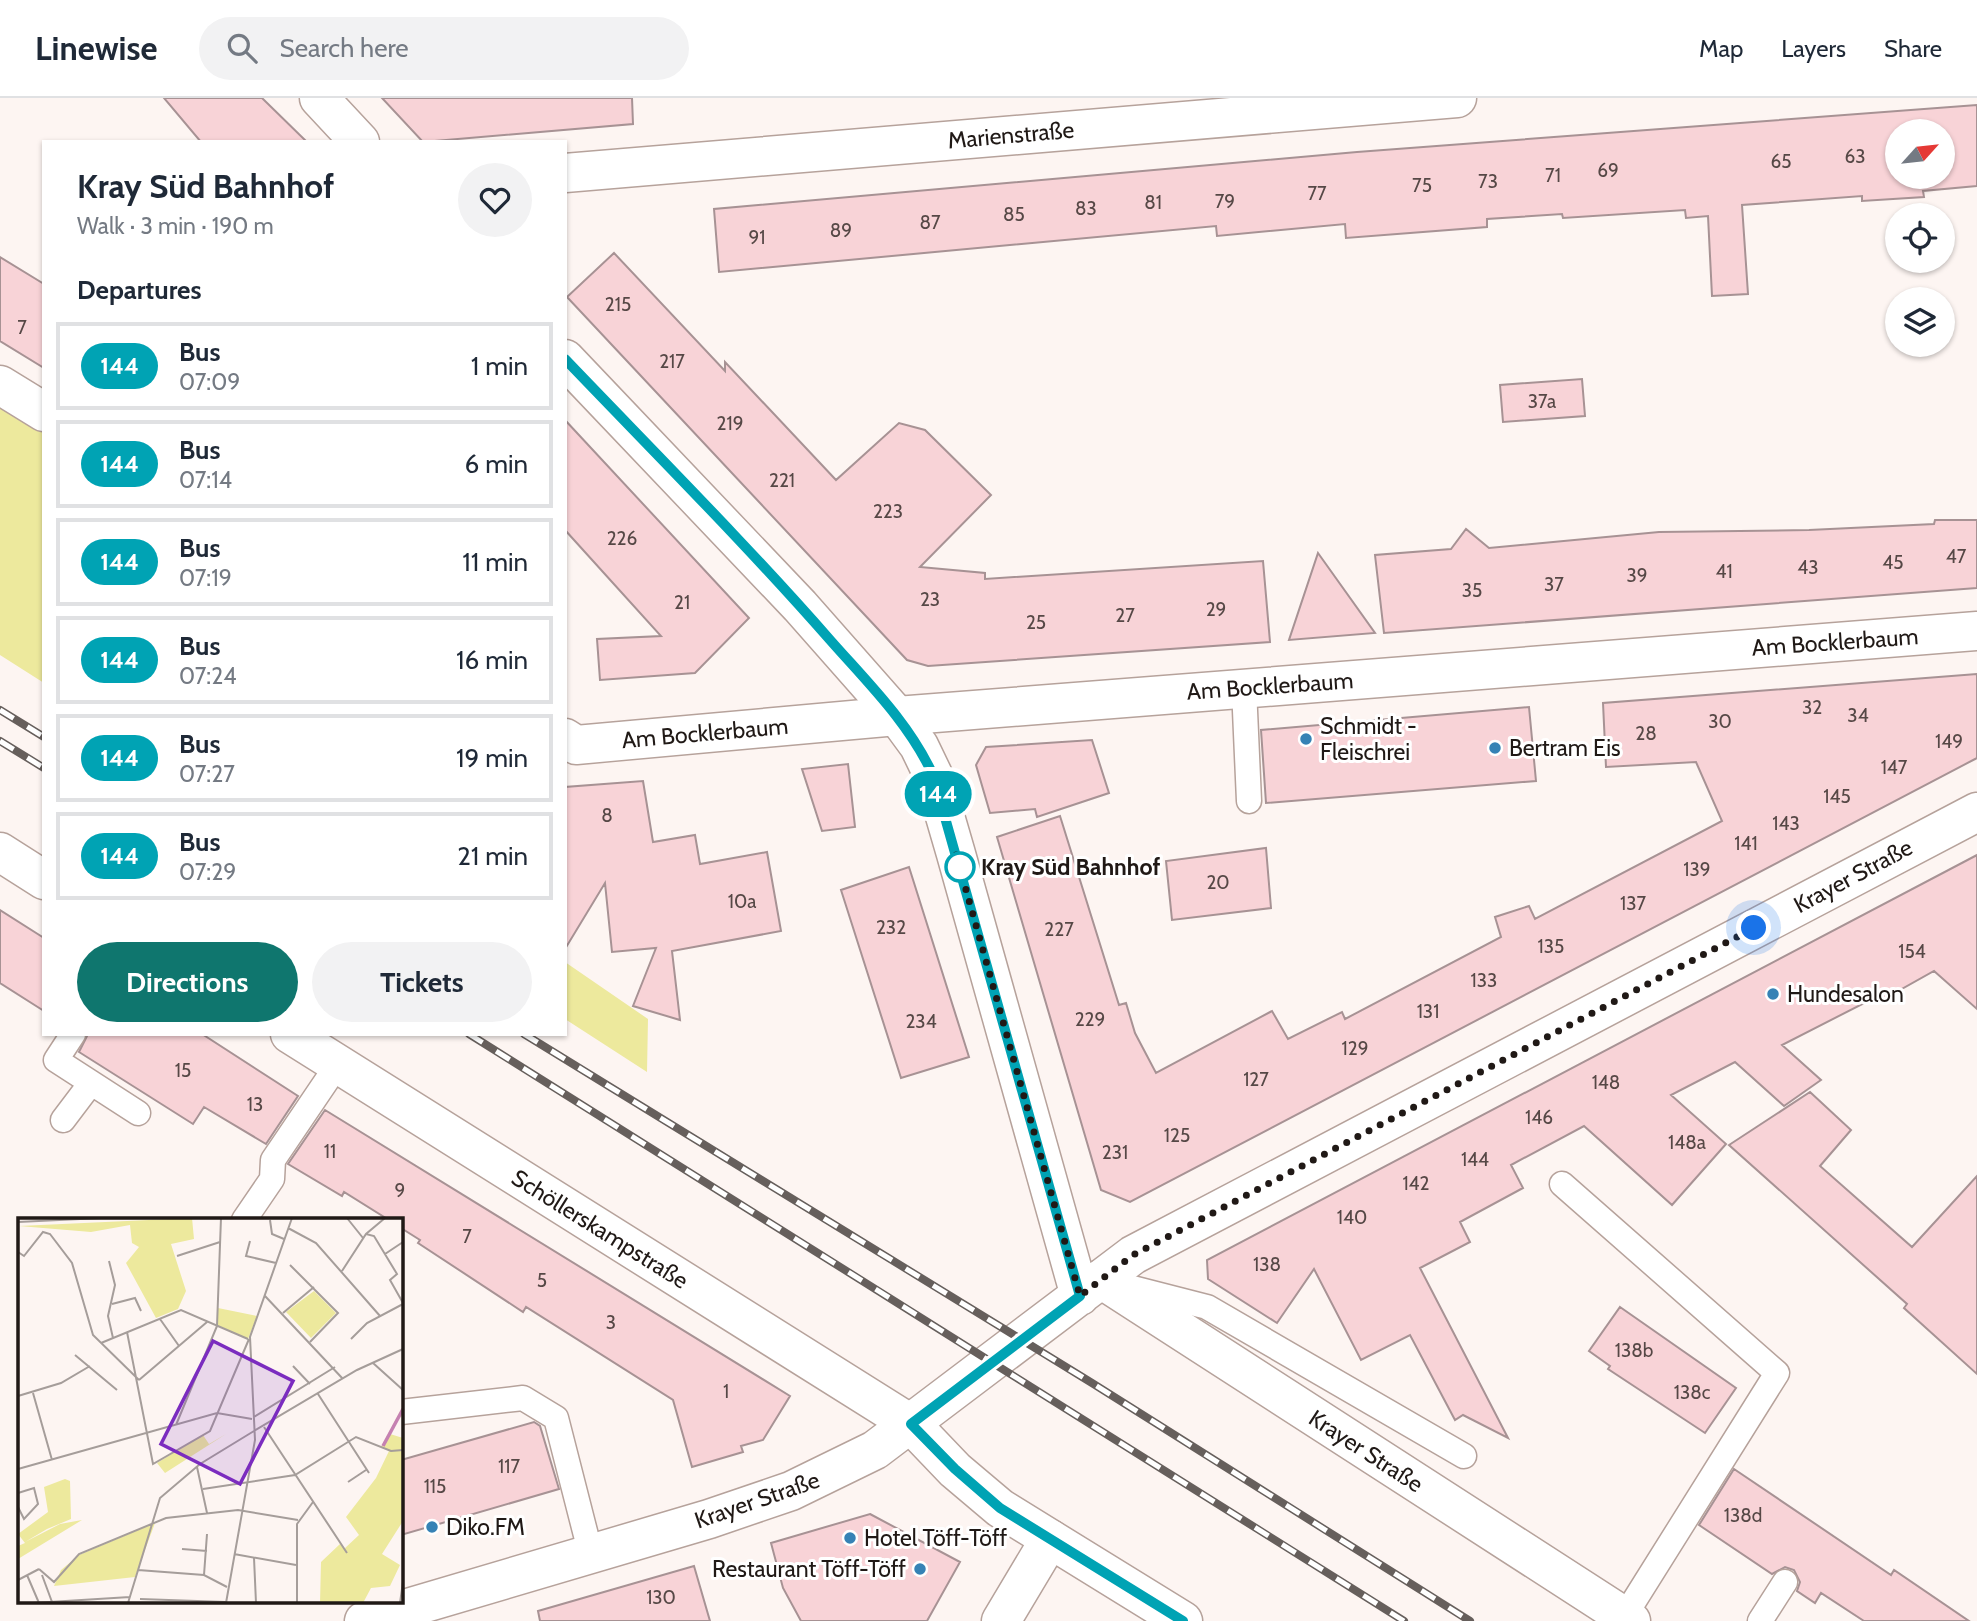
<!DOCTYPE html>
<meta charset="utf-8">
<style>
body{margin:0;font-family:Cabin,sans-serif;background:#f2f2f3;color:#1f2937;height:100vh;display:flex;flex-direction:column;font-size:26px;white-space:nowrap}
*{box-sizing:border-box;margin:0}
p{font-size:23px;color:#747a83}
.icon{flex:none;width:38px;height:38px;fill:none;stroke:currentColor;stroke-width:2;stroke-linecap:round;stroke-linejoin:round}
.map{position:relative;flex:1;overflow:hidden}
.sheet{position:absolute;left:42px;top:42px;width:525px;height:896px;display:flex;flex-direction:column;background:#fff;border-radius:0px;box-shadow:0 2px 5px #0004}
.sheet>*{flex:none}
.badge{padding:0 14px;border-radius:23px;font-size:24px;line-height:46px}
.needle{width:46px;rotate:63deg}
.buttons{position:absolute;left:1885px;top:21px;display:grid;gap:14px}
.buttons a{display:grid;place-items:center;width:70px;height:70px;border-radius:50%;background:#fff;box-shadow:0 2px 5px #0004;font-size:35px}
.you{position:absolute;width:35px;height:35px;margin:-18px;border:5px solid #fff;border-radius:50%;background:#1a73e8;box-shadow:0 0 0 10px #1a73e833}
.map>.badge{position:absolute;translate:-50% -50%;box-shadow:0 0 0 4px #fff}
h2{padding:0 35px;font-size:26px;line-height:63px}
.round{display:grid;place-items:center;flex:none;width:74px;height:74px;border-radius:37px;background:#f2f2f3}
.summary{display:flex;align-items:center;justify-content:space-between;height:119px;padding:0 35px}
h1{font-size:33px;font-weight:700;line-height:52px}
.button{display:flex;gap:14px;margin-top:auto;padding:14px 35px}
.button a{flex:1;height:80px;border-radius:42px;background:#0f766e;color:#fff;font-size:28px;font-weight:700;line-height:80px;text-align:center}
.button a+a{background:#f2f2f3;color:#1f2937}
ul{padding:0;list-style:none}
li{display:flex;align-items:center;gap:21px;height:88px;margin:0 14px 10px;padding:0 21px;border:4px solid #e0e1e3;border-radius:0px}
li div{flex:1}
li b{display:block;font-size:26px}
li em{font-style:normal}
li .badge{min-width:77px;font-weight:700;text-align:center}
header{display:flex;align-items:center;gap:42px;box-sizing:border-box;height:98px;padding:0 35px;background:#fff;border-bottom:2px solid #e0e1e3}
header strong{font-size:33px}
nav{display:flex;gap:38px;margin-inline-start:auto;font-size:24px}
.search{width:490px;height:63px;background:#f2f2f3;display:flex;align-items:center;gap:18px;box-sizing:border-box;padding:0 24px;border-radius:38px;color:#747a83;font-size:26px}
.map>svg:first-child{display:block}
.green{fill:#ede99d}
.building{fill:#f8d3d7;stroke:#a79294;stroke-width:2;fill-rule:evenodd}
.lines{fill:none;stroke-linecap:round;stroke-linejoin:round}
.lane-casing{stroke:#b6a29b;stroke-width:27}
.street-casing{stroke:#b6a29b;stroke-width:41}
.secondary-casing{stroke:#b6a29b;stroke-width:41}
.lane{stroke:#fff;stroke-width:24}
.street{stroke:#fff;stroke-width:38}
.secondary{stroke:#fff;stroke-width:38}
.rail-casing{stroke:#665f5c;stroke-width:8}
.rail{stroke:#fff;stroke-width:5;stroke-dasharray:16;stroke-linecap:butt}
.line-casing{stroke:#fff;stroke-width:16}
.line{stroke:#00a3b4;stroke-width:10}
.walk{stroke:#201916;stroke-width:7;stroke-dasharray:0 12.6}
.poi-dot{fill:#3682b5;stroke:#fff;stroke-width:2.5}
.stop-dot{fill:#fff;stroke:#00a3b4;stroke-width:3.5}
.labels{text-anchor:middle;stroke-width:6;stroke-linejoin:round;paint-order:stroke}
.number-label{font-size:19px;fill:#564846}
.street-label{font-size:23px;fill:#201916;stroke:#fff}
.poi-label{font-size:23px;fill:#201916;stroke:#fff;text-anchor:start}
.stop-label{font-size:23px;font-weight:bold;fill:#201916;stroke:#fff;text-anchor:start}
.inset-river{fill:none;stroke:#c581b2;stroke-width:3.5}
.inset-road{fill:none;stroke:#a59d9a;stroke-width:2}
.view{fill:#7b2cbf;fill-opacity:0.15;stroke:#7b2cbf;stroke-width:3.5}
.inset-edge{fill:none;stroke:#201916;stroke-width:3.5}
</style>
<header>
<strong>Linewise</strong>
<div class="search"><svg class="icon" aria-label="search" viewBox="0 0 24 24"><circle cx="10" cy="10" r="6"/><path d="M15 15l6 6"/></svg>Search here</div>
<nav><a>Map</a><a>Layers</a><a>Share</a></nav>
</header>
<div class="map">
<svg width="1977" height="1523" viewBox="0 0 1977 1523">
<rect width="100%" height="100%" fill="#fdf5f2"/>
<!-- green -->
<path class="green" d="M 0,290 L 44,318 L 44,585 L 0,557 Z
M 565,864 L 648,921 L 647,974 L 565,921 Z"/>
<!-- building -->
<path class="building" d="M 164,0 L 262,0 L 307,44 L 201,44 Z
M 382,0 L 632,0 L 633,26 L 423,44 Z
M 1977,7 L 1977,88 L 1923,93 L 1924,99 L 1862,103 L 1862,98 L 1742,107 L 1748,196 L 1712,198 L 1708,118 L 1686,120 L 1685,112 L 1563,120 L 1562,116 L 1487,121 L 1487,129 L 1346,140 L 1345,126 L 1217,138 L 1216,128 L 719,174 L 714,111 L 1357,54 ZM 1897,33 L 1942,33 L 1942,79 L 1897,79 Z
M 614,155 L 725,273 L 725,264 L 836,382 L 899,325 L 925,332 L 991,397 L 920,469 L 985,475 L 985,481 L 1263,463 L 1270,544 L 928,568 L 907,562 L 567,199 Z
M 0,159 L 44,186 L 44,270 L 0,243 Z
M 1582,281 L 1585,318 L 1503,324 L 1500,287 Z
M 565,322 L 749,520 L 695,575 L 600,582 L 597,541 L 661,538 L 565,432 Z
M 1935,422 L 1977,422 L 1977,490 L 1384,535 L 1375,457 L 1451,451 L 1466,431 L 1489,450 L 1659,434 L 1809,432 L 1934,426 Z
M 1318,455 L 1375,535 L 1289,542 Z
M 1977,576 L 1977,660 L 1130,1104 L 1101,1092 L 997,739 L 1060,718 L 1119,907 L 1126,905 L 1135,935 L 1156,975 L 1272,913 L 1288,941 L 1342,914 L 1345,921 L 1501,839 L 1495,819 L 1529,808 L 1535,821 L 1722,723 L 1696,664 L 1606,669 L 1603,605 Z
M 1529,609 L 1536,683 L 1266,705 L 1261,632 Z
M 1092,642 L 1109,695 L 1037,719 L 1035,711 L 990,715 L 976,667 L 986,649 Z
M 848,666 L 855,729 L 822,733 L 802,671 Z
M 643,683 L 653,744 L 695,737 L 700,766 L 767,754 L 781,833 L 672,853 L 680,922 L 633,908 L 656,850 L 612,854 L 605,785 L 565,851 L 565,689 Z
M 1266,750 L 1271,810 L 1172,822 L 1166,763 Z
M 1977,757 L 1977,911 L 1934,873 L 1882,902 L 1878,898 L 1782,947 L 1821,982 L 1784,1008 L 1735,964 L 1671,997 L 1726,1046 L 1672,1107 L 1584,1028 L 1511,1067 L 1523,1090 L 1460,1124 L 1470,1144 L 1420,1170 L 1508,1340 L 1463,1317 L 1455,1322 L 1410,1237 L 1361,1262 L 1314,1171 L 1277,1225 L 1208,1181 L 1207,1162 Z
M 909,769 L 969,959 L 901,980 L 841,792 Z
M 0,812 L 44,840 L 44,913 L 0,885 Z
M 88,936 L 202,936 L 298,998 L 266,1046 L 204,1009 L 193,1026 L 79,954 Z
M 1810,994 L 1851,1032 L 1820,1068 L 1912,1149 L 1977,1078 L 1977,1276 L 1904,1210 L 1907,1206 L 1729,1047 Z
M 325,1012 L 790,1298 L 763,1342 L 741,1348 L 743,1354 L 692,1369 L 673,1302 L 526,1209 L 523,1214 L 418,1145 L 420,1142 L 401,1130 L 401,1122 L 389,1122 L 344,1094 L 342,1098 L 288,1066 Z
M 1620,1209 L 1736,1290 L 1705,1335 L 1608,1271 L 1610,1268 L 1589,1253 Z
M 534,1324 L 540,1328 L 559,1391 L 401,1437 L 401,1362 Z
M 1734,1371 L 1891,1477 L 1894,1472 L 1969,1523 L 1864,1523 L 1821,1495 L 1815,1505 L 1797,1493 L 1800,1484 L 1794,1472 L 1785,1469 L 1772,1476 L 1699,1427 Z
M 870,1416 L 960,1464 L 927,1523 L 801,1523 L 783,1490 L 771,1445 Z
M 694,1468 L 710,1523 L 540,1523 L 538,1513 Z"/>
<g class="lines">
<defs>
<path id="lane" d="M 1244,590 L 1249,703
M 73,936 L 56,962 L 138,1015
M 63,1022 L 91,985
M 1562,1086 L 1777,1275 L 1624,1519
M 244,1122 L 272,1081 L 273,1062 L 338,966
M 1129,1189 L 1207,1209 L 1464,1358
M 401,1314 L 523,1300 L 556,1320 L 590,1453
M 1760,1523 L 1785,1484"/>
<path id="street" d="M 565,75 L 1457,0
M 0,287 L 44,314
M 565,640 L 576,647 L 897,618 L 1977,533
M 0,754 L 44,782
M 290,936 L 911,1326
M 1101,1181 L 1631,1523
M 1001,1523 L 1050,1441"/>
<path id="secondary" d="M 319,0 L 360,44
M 565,261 L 800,508 L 897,618 L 919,648 L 933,677 L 956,756 L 1080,1198
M 911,1326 L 955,1372 L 1000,1410 L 1183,1523
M 364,1523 L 709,1421 L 791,1393 L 875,1352 L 1133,1157 L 1977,714"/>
</defs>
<!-- lane casing -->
<use href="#lane" class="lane-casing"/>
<!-- street casing -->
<use href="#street" class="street-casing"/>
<!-- secondary casing -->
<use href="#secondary" class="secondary-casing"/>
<!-- lane -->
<use href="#lane" class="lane"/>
<!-- street -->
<use href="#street" class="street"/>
<!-- secondary -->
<use href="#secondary" class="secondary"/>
<defs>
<path id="rail" d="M 0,612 L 44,639
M 0,643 L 44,670
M 469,936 L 1404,1523
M 524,936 L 1092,1285 L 1470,1523"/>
</defs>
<!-- rail casing -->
<use href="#rail" class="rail-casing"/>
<!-- rail -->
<use href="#rail" class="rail"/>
</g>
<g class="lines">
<defs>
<path id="line" d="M 565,261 C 654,354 746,446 831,543 C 869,586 909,625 933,677 L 1080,1198 L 911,1326 L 955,1371 L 1000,1410 L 1183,1523"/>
</defs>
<!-- line casing -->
<use href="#line" class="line-casing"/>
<!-- line -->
<use href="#line" class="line"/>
<!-- walk -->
<path class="walk" d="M 960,769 L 956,756 L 1080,1198 L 1133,1157 L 1754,830"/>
</g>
<!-- markers -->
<g class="poi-dot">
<circle cx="1306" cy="641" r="7"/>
<circle cx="1495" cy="650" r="7"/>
<circle cx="1773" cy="896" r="7"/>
<circle cx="432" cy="1429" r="7"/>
<circle cx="850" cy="1440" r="7"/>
<circle cx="920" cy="1471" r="7"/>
</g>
<circle class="stop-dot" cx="960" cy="769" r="14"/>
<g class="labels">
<!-- number labels -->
<g class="number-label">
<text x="1855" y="65">63</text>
<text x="1781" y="70">65</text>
<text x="1608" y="79">69</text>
<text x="1553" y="84">71</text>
<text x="1488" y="90">73</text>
<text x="1422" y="94">75</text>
<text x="1317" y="102">77</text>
<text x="1225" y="110">79</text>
<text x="1153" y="111">81</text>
<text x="1086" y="117">83</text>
<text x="1014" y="123">85</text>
<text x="930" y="131">87</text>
<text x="841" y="139">89</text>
<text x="757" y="146">91</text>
<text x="618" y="213">215</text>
<text x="22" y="236">7</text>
<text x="672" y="270">217</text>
<text x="1542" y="310">37a</text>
<text x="730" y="332">219</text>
<text x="782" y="389">221</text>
<text x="888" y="420">223</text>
<text x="622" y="447">226</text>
<text x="1956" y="465">47</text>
<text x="1893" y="471">45</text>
<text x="1808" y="476">43</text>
<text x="1724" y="480">41</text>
<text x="1637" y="484">39</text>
<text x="1554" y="493">37</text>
<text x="1472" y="499">35</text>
<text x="930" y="508">23</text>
<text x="682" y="511">21</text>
<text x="1216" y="518">29</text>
<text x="1125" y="524">27</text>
<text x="1036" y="531">25</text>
<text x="1812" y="616">32</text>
<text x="1858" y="624">34</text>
<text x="1720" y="630">30</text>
<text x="1646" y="642">28</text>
<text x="1949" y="650">149</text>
<text x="1894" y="676">147</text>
<text x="1837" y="705">145</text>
<text x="607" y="724">8</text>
<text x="1786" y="732">143</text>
<text x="1746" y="752">141</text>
<text x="1697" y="778">139</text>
<text x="1218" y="791">20</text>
<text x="742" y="810">10a</text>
<text x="1633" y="812">137</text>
<text x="891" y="836">232</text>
<text x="1059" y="838">227</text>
<text x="1551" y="855">135</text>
<text x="1912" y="860">154</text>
<text x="1484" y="889">133</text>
<text x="1428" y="920">131</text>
<text x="1090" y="928">229</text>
<text x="921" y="930">234</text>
<text x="1355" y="957">129</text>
<text x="183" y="979">15</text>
<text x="1256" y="988">127</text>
<text x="1606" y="991">148</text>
<text x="255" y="1013">13</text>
<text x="1539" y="1026">146</text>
<text x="1177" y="1044">125</text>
<text x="1687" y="1051">148a</text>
<text x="330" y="1060">11</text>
<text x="1115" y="1061">231</text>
<text x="1475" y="1068">144</text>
<text x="1416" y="1092">142</text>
<text x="400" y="1099">9</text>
<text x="1352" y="1126">140</text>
<text x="467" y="1145">7</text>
<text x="1267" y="1173">138</text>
<text x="542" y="1189">5</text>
<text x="611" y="1231">3</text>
<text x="1634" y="1259">138b</text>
<text x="726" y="1300">1</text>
<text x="1692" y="1301">138c</text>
<text x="509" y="1375">117</text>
<text x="435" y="1395">115</text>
<text x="1743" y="1424">138d</text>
<text x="661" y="1506">130</text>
</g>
<!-- street labels -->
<g class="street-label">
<text transform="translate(1011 37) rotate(-5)" y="8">Marienstraße</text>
<text transform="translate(1835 544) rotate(-4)" y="8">Am Bocklerbaum</text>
<text transform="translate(1270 588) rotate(-4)" y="8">Am Bocklerbaum</text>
<text transform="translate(705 635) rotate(-5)" y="8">Am Bocklerbaum</text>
<text transform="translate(1853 778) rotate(-28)" y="8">Krayer Straße</text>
<text transform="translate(600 1131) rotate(32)" y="8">Schöllerskampstraße</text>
<text transform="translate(1366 1353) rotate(33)" y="8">Krayer Straße</text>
<text transform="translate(757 1402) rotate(-19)" y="8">Krayer Straße</text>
</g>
<!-- poi labels -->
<g class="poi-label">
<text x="1320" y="636">Schmidt -<tspan x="1320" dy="26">Fleischrei</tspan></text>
<text x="1509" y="658">Bertram Eis</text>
<text x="1787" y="904">Hundesalon</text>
<text x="446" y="1437">Diko.FM</text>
<text x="864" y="1448">Hotel Töff-Töff</text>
<text x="906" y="1479" text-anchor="end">Restaurant Töff-Töff</text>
</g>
<!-- stop labels -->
<g class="stop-label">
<text x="981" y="777">Kray Süd Bahnhof</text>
</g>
</g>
<!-- overview -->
<g transform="translate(18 1120)">
<rect width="385" height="385" fill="#fdf5f2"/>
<path d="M 174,0 L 176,21 L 153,26 L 168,73 L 160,91 L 138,100 L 108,45 L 121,29 L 114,25 L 112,7 L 73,14 L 1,8 ZM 296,73 L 318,95 L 293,120 L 268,94 ZM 200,90 L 239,98 L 230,121 L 199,107 ZM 385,188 L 385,199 L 381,198 L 372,216 L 385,220 L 385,303 L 364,336 L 382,347 L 372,368 L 353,370 L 345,385 L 302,385 L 303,344 L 322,326 L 326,331 L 341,317 L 328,299 L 358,260 L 371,233 L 363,229 ZM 208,216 L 147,255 L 139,245 L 185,217 L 191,226 ZM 47,261 L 52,263 L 53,301 L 29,311 L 7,324 L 42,306 L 64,302 L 0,341 L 0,328 L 7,325 L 0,316 L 30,294 L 26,269 ZM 137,305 L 117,359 L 36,368 L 43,352 L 61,337 Z" fill="#ede99d"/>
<path class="inset-river" d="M 365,228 L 385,191"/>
<path class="inset-road" d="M 329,0 L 345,20M 252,2 L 254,16 L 266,21M 0,4 L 83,0M 270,10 L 298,25 L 362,98M 348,16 L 356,18 L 379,56 L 372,62 L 385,85M 232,23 L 228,38 L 258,45M 0,34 L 6,38 L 25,14 L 32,16 L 54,45 L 75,117 L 121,162M 367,36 L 385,24M 159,38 L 202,24M 91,43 L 97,67 L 90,98 L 95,120M 272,47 L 320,95 L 292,124M 324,53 L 348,16 L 367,0M 247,78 L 325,161M 94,86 L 117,80 L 123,93M 265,95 L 296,69M 142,101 L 161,128M 109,114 L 135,246 L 192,213 L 231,121M 333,121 L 349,105 L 385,86M 83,125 L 163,92 L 230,121M 57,137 L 99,172M 355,145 L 385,172M 275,148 L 292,166M 121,162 L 189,104M 15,175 L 34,242M 300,176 L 351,255M 0,178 L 43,165 L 72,148M 236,199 L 317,149M 158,207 L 199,108 L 203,0M 246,209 L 329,335M 236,213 L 339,152 L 385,131M 179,249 L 189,295M 0,251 L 199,195 L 234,201M 330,264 L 348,252M 185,271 L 277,257 L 338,219 L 373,233 L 385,232M 0,275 L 16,270 L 20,286 L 6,301 L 0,289M 164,331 L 189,333M 216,336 L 278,347M 236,340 L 238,385M 21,351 L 36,364 L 61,336 L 148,300 L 220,292 L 280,302M 120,352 L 186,357 L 209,369M 9,357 L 21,385M 24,357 L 34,384M 186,357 L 189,316M 0,362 L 21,351M 122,381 L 208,384M 15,385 L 112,379M 110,385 L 142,280 L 182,246 L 236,213M 208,385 L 237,222 L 232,119 L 274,0M 279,385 L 279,306 L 295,284M 382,385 L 385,364"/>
<path class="view" d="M 195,123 L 275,163 L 222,266 L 143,226 Z"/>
<rect width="385" height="385" class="inset-edge"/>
</g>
</svg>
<div class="buttons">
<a><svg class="needle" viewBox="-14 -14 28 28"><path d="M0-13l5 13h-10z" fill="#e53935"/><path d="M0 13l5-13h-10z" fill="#747a83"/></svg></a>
<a><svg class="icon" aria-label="locate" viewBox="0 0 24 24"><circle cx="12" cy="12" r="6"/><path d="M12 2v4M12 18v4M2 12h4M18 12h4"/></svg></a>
<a><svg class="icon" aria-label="layers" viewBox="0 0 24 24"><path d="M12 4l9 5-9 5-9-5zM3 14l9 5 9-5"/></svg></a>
</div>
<div class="you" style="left:1754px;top:830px"></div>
<b class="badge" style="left:938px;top:696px;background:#00a3b4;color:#fff">144</b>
<section class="sheet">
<div class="summary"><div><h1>Kray Süd Bahnhof</h1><p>Walk · 3 min · 190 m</p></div><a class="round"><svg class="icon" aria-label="heart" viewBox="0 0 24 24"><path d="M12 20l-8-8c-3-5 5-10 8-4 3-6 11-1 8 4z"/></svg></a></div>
<h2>Departures</h2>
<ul>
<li><span class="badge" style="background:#00a3b4;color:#fff">144</span><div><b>Bus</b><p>07:09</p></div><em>1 min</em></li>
<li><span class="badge" style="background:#00a3b4;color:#fff">144</span><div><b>Bus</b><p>07:14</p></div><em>6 min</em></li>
<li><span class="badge" style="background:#00a3b4;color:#fff">144</span><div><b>Bus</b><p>07:19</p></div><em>11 min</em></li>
<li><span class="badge" style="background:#00a3b4;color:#fff">144</span><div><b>Bus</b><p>07:24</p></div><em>16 min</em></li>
<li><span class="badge" style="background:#00a3b4;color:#fff">144</span><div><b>Bus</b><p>07:27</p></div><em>19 min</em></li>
<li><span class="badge" style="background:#00a3b4;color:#fff">144</span><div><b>Bus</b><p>07:29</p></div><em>21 min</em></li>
</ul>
<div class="button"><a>Directions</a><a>Tickets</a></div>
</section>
</div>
